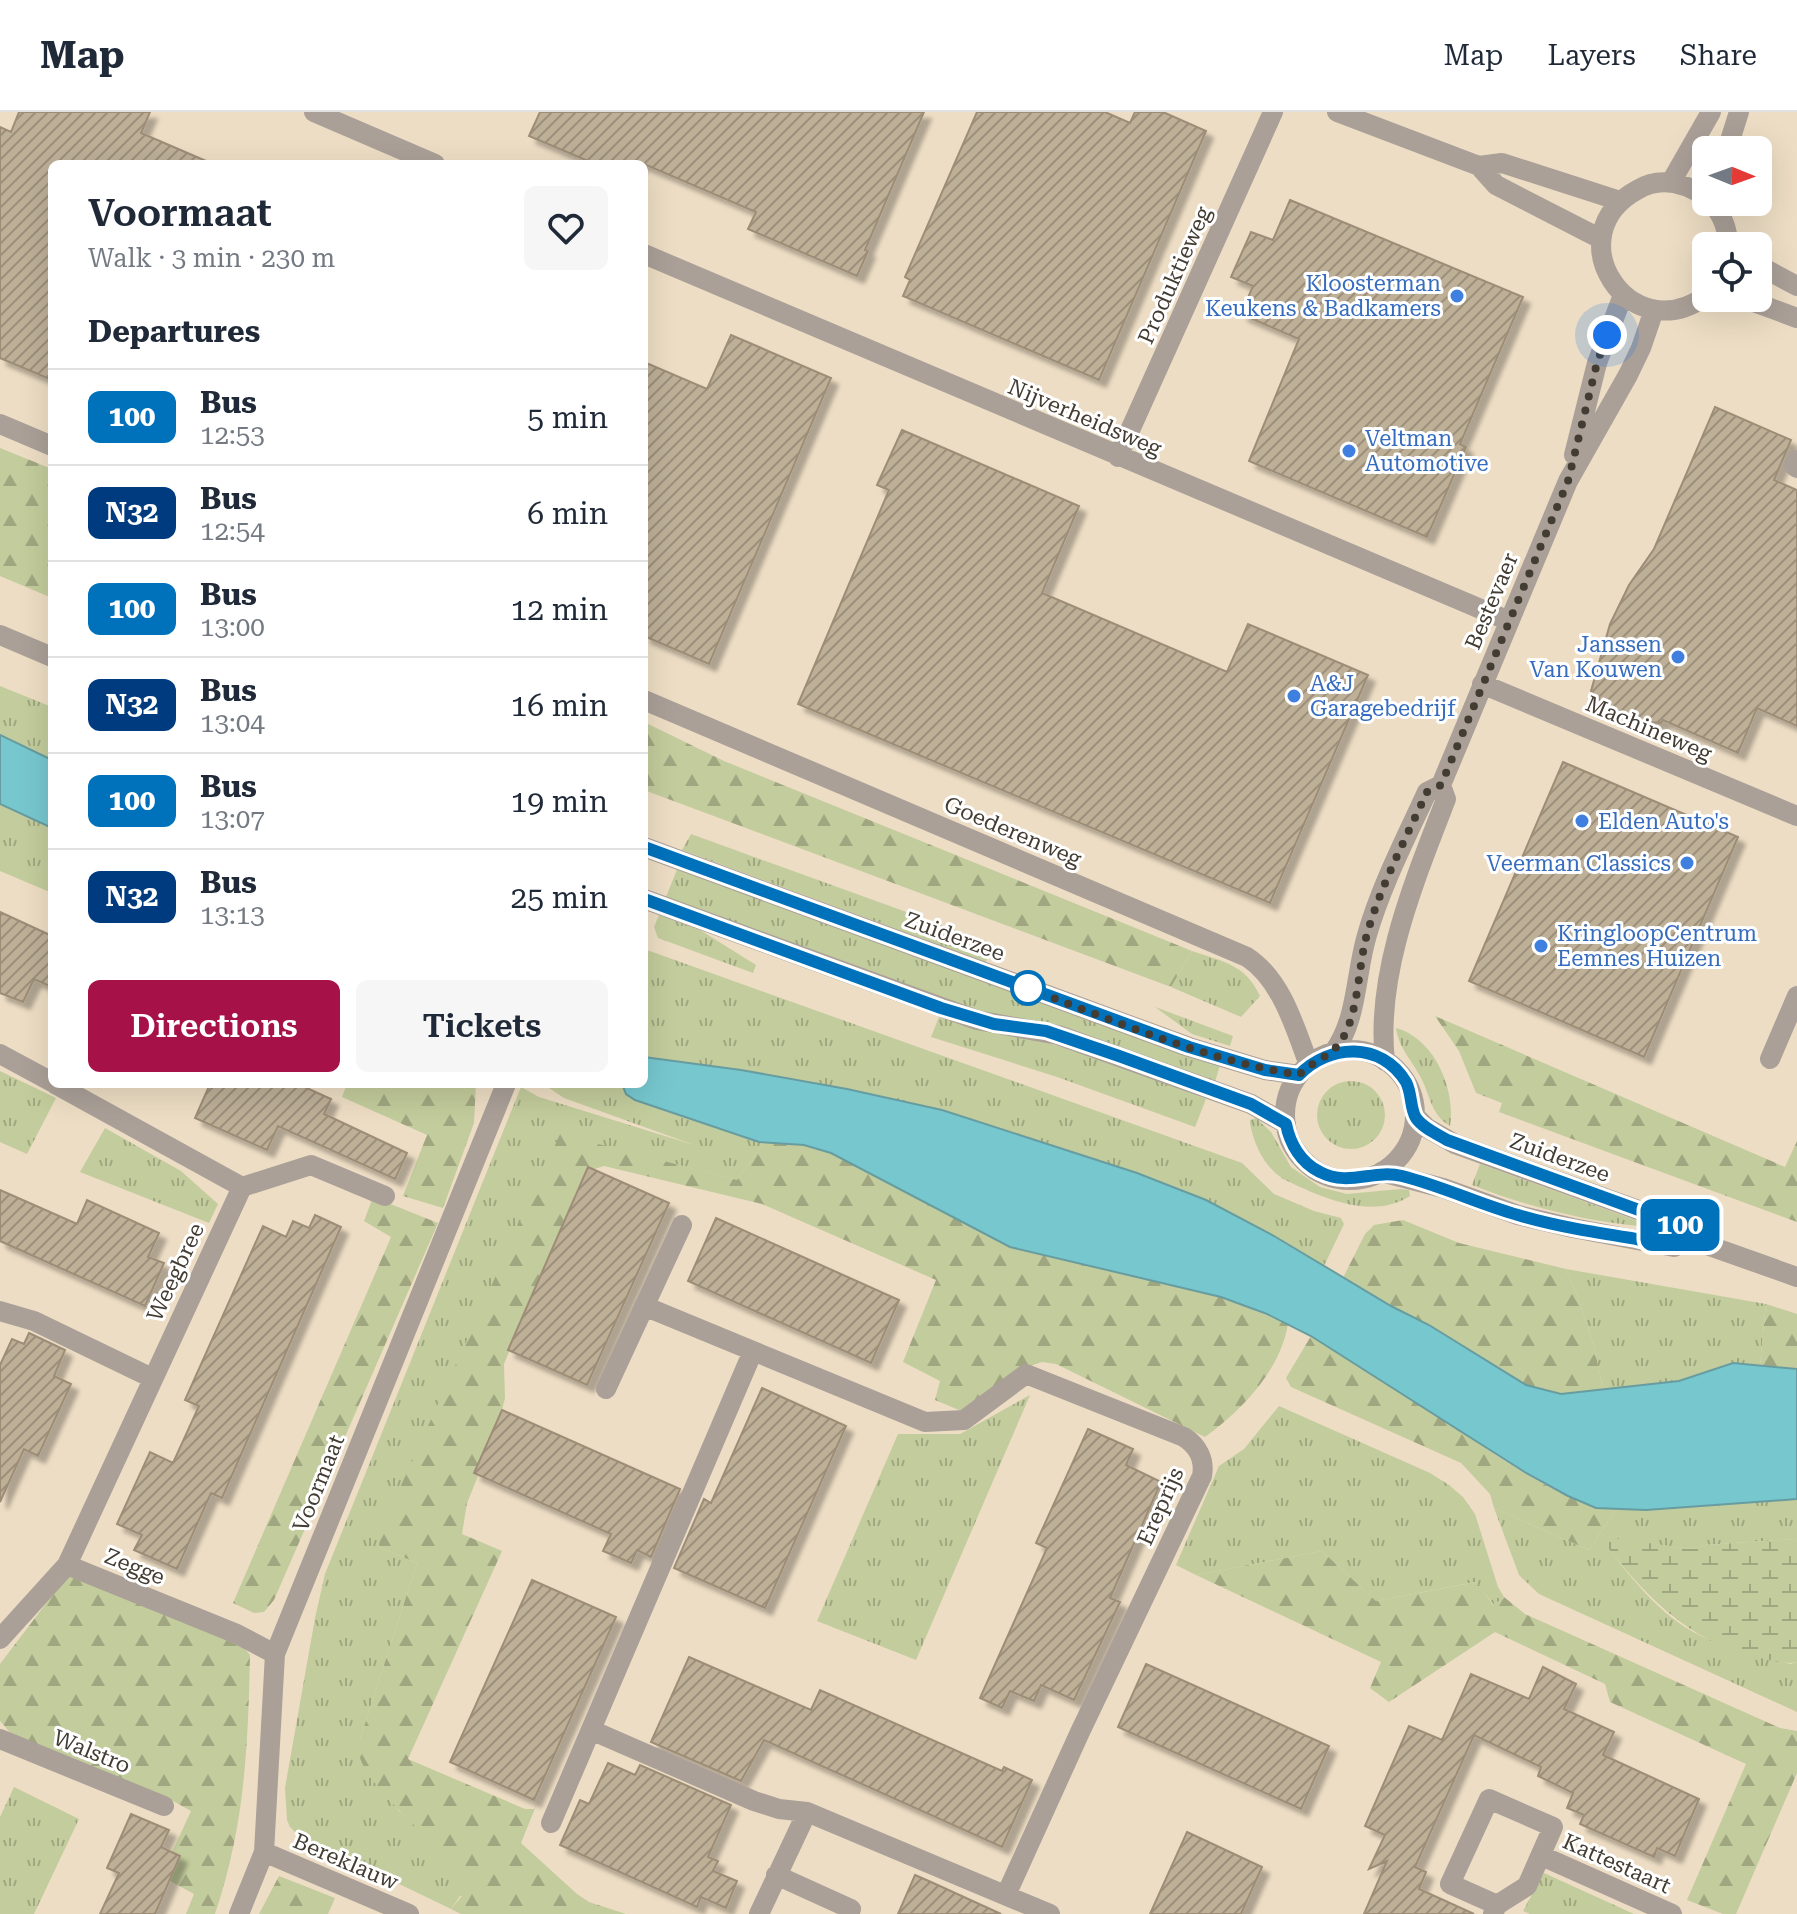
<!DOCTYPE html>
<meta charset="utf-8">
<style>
body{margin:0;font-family:"Roboto Serif",serif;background:#f6f6f7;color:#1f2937;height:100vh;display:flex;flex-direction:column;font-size:30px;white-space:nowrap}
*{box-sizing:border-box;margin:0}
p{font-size:26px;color:#747a83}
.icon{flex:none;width:44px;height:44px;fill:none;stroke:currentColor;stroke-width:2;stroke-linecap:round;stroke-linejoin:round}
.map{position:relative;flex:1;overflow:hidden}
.drawer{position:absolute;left:48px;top:48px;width:600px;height:928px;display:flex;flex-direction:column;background:#fff;border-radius:12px;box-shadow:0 8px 32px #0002}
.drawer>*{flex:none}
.badge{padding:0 16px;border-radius:12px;font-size:28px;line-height:52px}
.needle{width:52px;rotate:91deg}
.buttons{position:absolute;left:1692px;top:24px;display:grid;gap:16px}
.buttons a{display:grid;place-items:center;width:80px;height:80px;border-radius:12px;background:#fff;box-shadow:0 8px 32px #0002;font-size:40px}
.you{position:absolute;width:40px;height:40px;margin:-20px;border:6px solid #fff;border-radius:50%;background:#1a73e8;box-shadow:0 0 0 12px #1a73e833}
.map>.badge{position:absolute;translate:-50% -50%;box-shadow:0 0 0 4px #fff}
h2{padding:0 40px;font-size:30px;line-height:72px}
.round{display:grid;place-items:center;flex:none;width:84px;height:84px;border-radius:12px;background:#f6f6f7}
.overview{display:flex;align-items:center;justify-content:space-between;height:136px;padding:0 40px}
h1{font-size:38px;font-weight:600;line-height:60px}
.primary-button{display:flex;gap:16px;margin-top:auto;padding:16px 40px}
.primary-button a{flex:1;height:92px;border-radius:12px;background:#a61148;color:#fff;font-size:32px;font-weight:600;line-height:92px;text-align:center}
.primary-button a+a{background:#f6f6f7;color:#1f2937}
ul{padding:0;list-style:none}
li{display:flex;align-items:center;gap:24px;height:96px;padding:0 40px;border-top:2px solid #e0e1e3}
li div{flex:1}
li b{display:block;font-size:30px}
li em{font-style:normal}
li .badge{min-width:88px;font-weight:700;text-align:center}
header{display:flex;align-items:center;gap:48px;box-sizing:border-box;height:112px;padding:0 40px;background:#fff;border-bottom:2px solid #e0e1e3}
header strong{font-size:38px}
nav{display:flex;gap:44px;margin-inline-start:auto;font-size:28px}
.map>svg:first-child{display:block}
.grass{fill:url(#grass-tufts)}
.forest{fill:url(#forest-firs)}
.wetland{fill:url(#wetland-marsh)}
.water{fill:#77c7cf;stroke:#679da0;stroke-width:2}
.building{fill:url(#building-hatch);stroke:#9d8d77;stroke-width:2;filter:url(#shadow)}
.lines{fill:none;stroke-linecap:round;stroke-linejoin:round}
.minor{stroke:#aaa098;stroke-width:20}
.line-casing{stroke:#fff;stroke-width:18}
.line{stroke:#0072bc;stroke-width:12}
.walk{stroke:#423c32;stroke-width:8;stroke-dasharray:0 14.4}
.shop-dot{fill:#3f7fe0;stroke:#fff;stroke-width:3}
.stop-dot{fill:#fff;stroke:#0072bc;stroke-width:4}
.labels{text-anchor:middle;stroke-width:6;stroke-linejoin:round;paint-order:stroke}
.street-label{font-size:22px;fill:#423c32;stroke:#fff}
.shop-label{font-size:22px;fill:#366cbe;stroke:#fff;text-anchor:start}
</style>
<header>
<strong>Map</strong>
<nav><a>Map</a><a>Layers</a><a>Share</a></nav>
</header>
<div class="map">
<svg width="1797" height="1802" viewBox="0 0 1797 1802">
<defs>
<pattern id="grass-tufts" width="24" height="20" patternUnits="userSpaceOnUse" patternTransform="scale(2)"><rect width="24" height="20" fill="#c3cc9c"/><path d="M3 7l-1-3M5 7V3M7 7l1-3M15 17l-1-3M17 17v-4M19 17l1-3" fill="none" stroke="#a0a780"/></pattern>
<pattern id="forest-firs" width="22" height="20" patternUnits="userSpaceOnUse" patternTransform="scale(2)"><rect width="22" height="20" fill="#c3cc9c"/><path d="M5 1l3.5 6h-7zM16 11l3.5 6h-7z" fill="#a0a780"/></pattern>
<pattern id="wetland-marsh" width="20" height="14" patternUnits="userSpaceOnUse" patternTransform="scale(2)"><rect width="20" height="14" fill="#c3cc9c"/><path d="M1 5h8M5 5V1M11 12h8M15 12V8" fill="none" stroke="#a0a780"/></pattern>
<pattern id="building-hatch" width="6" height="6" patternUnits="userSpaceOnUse" patternTransform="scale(2)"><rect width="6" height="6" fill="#beaf97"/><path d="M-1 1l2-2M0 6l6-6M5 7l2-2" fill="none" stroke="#9c907c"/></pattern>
<filter id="shadow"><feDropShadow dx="7" dy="7" stdDeviation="2" flood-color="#0004"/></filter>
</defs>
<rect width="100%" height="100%" fill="#edddc4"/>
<!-- grass -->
<path class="grass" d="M 0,574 L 52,595 L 52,648 L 0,623 Z
M 0,692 L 52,716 L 52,781 L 0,759 Z
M 691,722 L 992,831 L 986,850 L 682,738 Z
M 678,755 L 1220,953 L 1215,970 L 996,905 L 666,785 Z
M 659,803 L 700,818 L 756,853 L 753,861 L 658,826 L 654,815 Z
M 647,838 L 1242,1051 L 1274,1082 L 1314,1099 L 1341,1106 L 1344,1112 L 1324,1154 L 1206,1088 L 1137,1061 L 942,998 L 847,977 L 741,958 L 644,945 L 644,842 Z
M 1192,839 C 1224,850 1245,852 1260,884 L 1241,905 L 1171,875 Z
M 1155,895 L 1233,924 L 1230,934 L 1192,922 Z
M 939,905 L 1049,931 L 1103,947 L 1206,987 L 1195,1015 L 1057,965 L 931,925 Z
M 1396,916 C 1434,926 1456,977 1450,1014 C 1431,1003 1430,983 1421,966 C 1412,948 1399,937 1396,916 Z
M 0,959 L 56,986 L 27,1042 L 0,1030 Z
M1317 1003a34 34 0 1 1 68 0a34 34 0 1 1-68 0Z
M 543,972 L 622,972 L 635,988 L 764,1030 L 737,1068 L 560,1023 L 379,1435 L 417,1451 L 360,1627 L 360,1644 L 399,1699 L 498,1783 L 460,1784 L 451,1797 L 298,1723 L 290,1715 L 287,1708 L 285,1676 L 315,1506 L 325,1462 L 521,975 L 539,985 L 694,1033 L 564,986 Z
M 1256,1006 L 1271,1020 L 1291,1055 L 1320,1075 L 1347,1082 L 1400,1077 L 1409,1078 L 1410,1084 C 1371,1109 1321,1085 1283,1067 C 1263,1053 1255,1034 1250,1012 L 1250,1008 Z
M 105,1016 L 181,1059 L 218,1092 L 209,1111 L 80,1060 Z
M 1480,1052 L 1638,1109 L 1638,1114 C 1580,1108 1526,1094 1472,1073 Z
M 1566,1157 L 1766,1192 L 1760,1253 L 1733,1251 L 1679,1269 L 1603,1279 C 1596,1235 1584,1198 1566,1157 Z
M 1030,1283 L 916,1548 L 817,1509 L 898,1322 L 960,1322 Z
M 1279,1294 L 1430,1361 L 1449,1373 L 1463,1385 L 1475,1402 L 1498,1475 L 1504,1485 L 1494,1493 L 1476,1470 L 1376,1489 L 1322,1439 L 1196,1463 L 1176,1453 L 1219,1354 L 1244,1337 Z
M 1797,1387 L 1797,1427 L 1705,1433 L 1691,1437 L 1600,1425 C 1628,1462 1658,1503 1701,1524 C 1725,1536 1764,1544 1790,1552 L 1797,1550 L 1797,1600 L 1539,1482 L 1519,1463 L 1494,1396 L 1589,1438 L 1616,1397 L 1646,1398 Z
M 14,1675 L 79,1707 L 34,1802 L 0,1802 L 0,1705 Z
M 1544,1761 L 1634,1802 L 1530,1802 L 1523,1799 Z"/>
<!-- forest -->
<path class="forest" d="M 0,336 L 52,357 L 52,486 L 0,464 Z
M 644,610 L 724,649 L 1192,839 L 1171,875 L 644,678 Z
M 1435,904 L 1785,1055 L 1797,1029 L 1797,1110 L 1499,1000 L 1502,991 L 1476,981 L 1459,939 Z
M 347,972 L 476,972 L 474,1011 L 443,1096 L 403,1084 L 427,1023 L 342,985 Z
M 560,1022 L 737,1068 L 764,1030 L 804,1033 L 831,1041 L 1010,1135 L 1221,1185 L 1288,1212 C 1280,1259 1242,1298 1205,1325 L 1056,1252 L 1042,1250 L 1033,1253 L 975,1300 L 966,1301 L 935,1288 L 940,1269 L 903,1250 L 936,1168 L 762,1092 L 604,1054 L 588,1059 L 579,1073 L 504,1252 L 505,1286 L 497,1317 L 467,1391 L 462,1422 L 502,1439 L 408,1647 L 525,1697 L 534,1697 L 536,1694 L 521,1731 L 577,1782 L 589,1790 L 626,1802 L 461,1802 L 451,1797 L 466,1779 L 496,1782 C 462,1757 373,1684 360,1646 C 359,1640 360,1633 360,1627 L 417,1451 L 379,1435 L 380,1420 Z
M 373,1085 L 438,1111 L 274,1488 L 264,1500 L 254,1501 L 233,1491 L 391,1125 L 364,1109 Z
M 1403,1108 L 1459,1131 L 1566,1157 C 1584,1198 1596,1235 1603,1279 L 1561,1282 L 1526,1273 L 1429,1213 L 1391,1194 L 1343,1166 L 1365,1122 L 1374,1113 Z
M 1766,1192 L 1797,1202 L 1797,1257 L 1760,1253 Z
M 1311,1224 C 1358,1254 1405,1284 1452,1314 C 1495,1342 1565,1394 1616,1397 L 1589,1438 L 1494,1396 L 1490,1382 L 1461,1351 L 1291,1275 L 1286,1266 Z
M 1322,1439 L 1376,1489 L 1477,1470 L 1493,1493 L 1504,1485 L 1525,1502 L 1780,1616 L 1797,1619 L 1797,1661 L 1736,1802 L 1723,1802 L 1687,1788 L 1746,1652 L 1610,1590 L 1605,1572 L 1495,1520 L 1389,1590 L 1370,1576 L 1381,1550 L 1196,1463 Z
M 73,1456 L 244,1536 L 250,1543 C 248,1635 245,1713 215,1802 L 186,1802 L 194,1782 L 161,1764 L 191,1699 L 164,1684 L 13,1624 L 0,1609 L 0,1552 Z
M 279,1764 L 335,1786 L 328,1802 L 259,1802 Z"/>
<!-- wetland -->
<path class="wetland" d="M 1599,1424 L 1691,1437 L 1705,1433 L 1797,1427 L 1797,1550 C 1785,1553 1772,1548 1760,1546 C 1689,1532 1640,1479 1599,1424 Z"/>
<!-- water -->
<path class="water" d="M 0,623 L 52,648 L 52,716 L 0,692 Z
M 644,945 L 741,958 L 847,977 L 942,998 L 1137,1061 L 1206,1088 L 1274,1124 L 1391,1194 L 1429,1213 L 1526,1273 L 1561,1282 L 1679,1269 L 1733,1251 L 1797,1257 L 1797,1387 L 1646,1398 L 1596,1396 L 1568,1384 L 1526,1361 L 1311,1224 L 1267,1202 L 1221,1185 L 1010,1135 L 831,1041 L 804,1033 L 759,1030 L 635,988 L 626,982 L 622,972 L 644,972 Z"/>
<!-- building -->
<path class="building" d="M 19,0 L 150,0 L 141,21 L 213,52 L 52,52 L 52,268 L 0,246 L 0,15 L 11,20 Z
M 540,0 L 924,0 L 865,138 L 868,139 L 857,164 L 748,117 L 756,100 L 644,52 L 595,52 L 529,24 Z
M 977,0 L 1105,0 L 1130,11 L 1135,0 L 1163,0 L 1206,19 L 1099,268 L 903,184 L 910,168 L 905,165 Z
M 1290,88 L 1523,185 L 1460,332 L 1466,335 L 1427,425 L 1249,349 L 1299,227 L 1241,202 L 1253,174 L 1231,165 L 1251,120 L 1273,128 Z
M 731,223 L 831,266 L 709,552 L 644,524 L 644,250 L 707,277 Z
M 1715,295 L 1791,328 L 1774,368 L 1797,378 L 1797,614 L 1757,596 L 1738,641 L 1663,608 L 1661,611 L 1649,610 L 1628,606 L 1607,595 L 1591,579 L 1610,512 L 1629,473 L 1654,437 Z
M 902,318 L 1079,394 L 1042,481 L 1227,560 L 1248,512 L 1368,563 L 1270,791 L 798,592 L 889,378 L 877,373 Z
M 1563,650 L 1738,725 L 1644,945 L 1469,869 Z
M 0,800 L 52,824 L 52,875 L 34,867 L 23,890 L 0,881 Z
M 210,972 L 298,972 L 331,987 L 324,1002 L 407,1041 L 395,1067 L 278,1014 L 267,1038 L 195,1006 Z
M 588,1055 L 669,1091 L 587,1273 L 508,1238 Z
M 0,1078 L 77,1112 L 87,1088 L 159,1121 L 148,1145 L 164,1151 L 145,1194 L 0,1129 Z
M 315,1103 L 341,1115 L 222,1386 L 211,1381 L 177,1457 L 134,1438 L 142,1423 L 117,1412 L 150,1340 L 173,1351 L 199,1294 L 185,1288 L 263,1114 L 286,1125 L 293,1109 L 309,1116 Z
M 716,1106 L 899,1188 L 871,1251 L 688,1169 Z
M 29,1221 L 65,1238 L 54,1264 L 71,1272 L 38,1344 L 24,1337 L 0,1390 L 0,1253 L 12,1227 L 24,1232 Z
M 762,1276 L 846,1314 L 765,1496 L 674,1456 L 704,1387 L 711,1391 Z
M 502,1298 L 680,1377 L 651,1445 L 637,1438 L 631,1451 L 603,1439 L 611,1422 L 474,1361 Z
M 1088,1317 L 1133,1337 L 1126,1353 L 1161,1370 L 1110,1486 L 1120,1490 L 1074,1588 L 1041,1573 L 1034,1589 L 1010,1579 L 1002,1596 L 980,1586 L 1047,1436 L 1036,1431 Z
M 532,1468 L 616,1505 L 534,1688 L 450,1650 Z
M 689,1545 L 811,1598 L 820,1578 L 1002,1659 L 1004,1655 L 1032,1668 L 1002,1735 L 764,1628 L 741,1669 L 651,1630 Z
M 1146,1552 L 1329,1634 L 1301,1697 L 1118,1615 Z
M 1543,1555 L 1576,1572 L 1564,1597 L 1614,1620 L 1603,1643 L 1699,1687 L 1675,1744 L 1657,1736 L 1654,1745 L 1580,1712 L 1584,1703 L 1567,1696 L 1573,1681 L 1538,1664 L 1541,1655 L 1474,1623 L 1415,1755 L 1426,1760 L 1419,1777 L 1474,1802 L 1364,1802 L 1387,1749 L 1369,1757 L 1385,1723 L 1365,1714 L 1409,1614 L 1442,1628 L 1471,1562 L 1529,1587 Z
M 608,1651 L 635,1663 L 640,1653 L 731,1693 L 708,1745 L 718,1749 L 713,1759 L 737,1769 L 726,1796 L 701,1785 L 697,1795 L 560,1733 L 580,1688 L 589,1692 Z
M 131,1702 L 169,1718 L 161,1735 L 180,1744 L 155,1802 L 100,1802 L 119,1761 L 107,1756 Z
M 1187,1720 L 1262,1755 L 1241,1802 L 1150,1802 Z
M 915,1763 L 931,1770 L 1001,1802 L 898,1802 Z"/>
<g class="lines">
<!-- minor -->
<path class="minor" d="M 314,0 L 435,52
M 1337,0 L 1479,54 L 1496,73 L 1601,127
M 1727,38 L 1739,0
M 1479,54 L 1502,51 L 1620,89
M 1671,70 L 1711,0
M 1706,85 C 1685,71 1660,64 1637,78 C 1555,123 1629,239 1706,184
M 1711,90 C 1723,103 1727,117 1729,134
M 644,142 L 1509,509
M 1758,153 L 1797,174
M 1743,186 L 1797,206
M 0,312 L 52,334
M 1574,343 L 1597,251 L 1623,183
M 1118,345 L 1273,0
M 1797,348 L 1794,354 L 1797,356
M 0,523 L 52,545
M 1482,572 L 1797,704
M 644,588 L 1247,845 C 1282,868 1295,916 1309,953
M 644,735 L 1189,935 L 1265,958 L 1299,963
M 644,787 L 977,908 L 1058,923 L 1251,992 L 1286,1012
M1285 1003a65 65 0 1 1 130 0a65 65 0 1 1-130 0Z
M 1333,941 C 1358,907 1355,863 1367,823 C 1381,774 1406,726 1427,680 L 1441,673 L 1568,369 L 1628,263 L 1641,236 L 1654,198
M 0,942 L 52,970
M 1770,947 L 1797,884
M 1385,949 C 1375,861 1415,768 1446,687 L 1441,673
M 1415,1004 L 1427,1016 L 1455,1032 L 1680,1113 L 1690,1127 L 1797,1165
M 1381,1060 L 1443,1076 L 1518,1103 L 1573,1116 L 1674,1135 L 1690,1127
M 242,1075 L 311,1053 L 385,1084
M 644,1194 L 925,1310 L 964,1308 L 1026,1262 L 1184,1325 C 1198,1334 1205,1348 1202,1364 L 1080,1620 L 1006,1783
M 0,1199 L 34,1209 L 152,1266
M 606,1277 L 682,1113
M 67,1453 L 237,1522 L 275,1542
M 0,1527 L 67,1453 L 242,1075 L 55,972
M 591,1618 L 754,1689 L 779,1697 L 807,1700 L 1050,1802
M 0,1627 L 164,1694
M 551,1711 L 753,1239
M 264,1740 L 409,1802
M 1542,1744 L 1672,1802
M 776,1763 L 851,1797 L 849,1802
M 239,1802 L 264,1740 L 275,1542 L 506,972
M 759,1802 L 807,1700
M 1493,1802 L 1497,1793 L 1527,1774 L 1553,1715 L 1489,1687 L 1450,1772 L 1497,1793"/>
</g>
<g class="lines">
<defs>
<path id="line" d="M 644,735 L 1189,935 L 1265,958 L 1299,963 C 1329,932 1381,929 1406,970 C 1412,981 1410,997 1416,1006 C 1423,1016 1437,1022 1447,1028 L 1680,1113 L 1690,1127 C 1666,1139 1656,1130 1631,1126 C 1593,1120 1555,1114 1518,1103 C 1479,1092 1442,1074 1402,1064 C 1373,1057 1349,1075 1320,1060 C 1301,1051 1290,1032 1286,1012 L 1251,992 L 1119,944 L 1046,919 L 994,912 L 941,896 L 644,787"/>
</defs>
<!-- line casing -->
<use href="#line" class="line-casing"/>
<!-- line -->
<use href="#line" class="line"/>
<!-- walk -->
<path class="walk" d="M 1028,876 C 1116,910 1206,948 1299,963 C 1312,949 1331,945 1341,929 C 1359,902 1358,854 1367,822 C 1381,773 1406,726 1427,680 L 1441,673 L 1568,369 L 1597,251 L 1607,223"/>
</g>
<!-- markers -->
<g class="shop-dot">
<circle cx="1457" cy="184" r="8"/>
<circle cx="1349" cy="339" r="8"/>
<circle cx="1678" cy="545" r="8"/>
<circle cx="1294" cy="584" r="8"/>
<circle cx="1582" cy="709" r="8"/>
<circle cx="1687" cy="751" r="8"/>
<circle cx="1541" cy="834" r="8"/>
</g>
<circle class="stop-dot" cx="1028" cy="876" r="16"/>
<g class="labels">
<!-- street labels -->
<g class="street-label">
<text transform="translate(1174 163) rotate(-66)" y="8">Produktieweg</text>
<text transform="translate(1085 305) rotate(23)" y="8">Nijverheidsweg</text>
<text transform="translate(1491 489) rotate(-67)" y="8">Bestevaer</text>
<text transform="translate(1649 616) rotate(23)" y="8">Machineweg</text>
<text transform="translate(1013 719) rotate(23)" y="8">Goederenweg</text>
<text transform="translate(955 824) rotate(20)" y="8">Zuiderzee</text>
<text transform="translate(1560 1045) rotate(20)" y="8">Zuiderzee</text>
<text transform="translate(175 1160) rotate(-65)" y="8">Weegbree</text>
<text transform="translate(318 1371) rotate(-68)" y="8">Voormaat</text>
<text transform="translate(1160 1394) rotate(-66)" y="8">Ereprijs</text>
<text transform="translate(135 1454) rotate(22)" y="8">Zegge</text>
<text transform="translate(92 1639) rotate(22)" y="8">Walstro</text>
<text transform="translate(346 1749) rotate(23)" y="8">Bereklauw</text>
<text transform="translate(1617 1751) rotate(24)" y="8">Kattestaart</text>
</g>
<!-- shop labels -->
<g class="shop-label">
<text x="1441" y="179" text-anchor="end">Kloosterman<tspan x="1441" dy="25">Keukens &amp; Badkamers</tspan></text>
<text x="1365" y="334">Veltman<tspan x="1365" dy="25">Automotive</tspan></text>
<text x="1662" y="540" text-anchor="end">Janssen<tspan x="1662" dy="25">Van Kouwen</tspan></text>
<text x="1310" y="579">A&amp;J<tspan x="1310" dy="25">Garagebedrijf</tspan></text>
<text x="1598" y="717">Elden Auto's</text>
<text x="1671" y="759" text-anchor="end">Veerman Classics</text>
<text x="1557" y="829">KringloopCentrum<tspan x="1557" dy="25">Eemnes Huizen</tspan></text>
</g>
</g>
</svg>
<div class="buttons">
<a><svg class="needle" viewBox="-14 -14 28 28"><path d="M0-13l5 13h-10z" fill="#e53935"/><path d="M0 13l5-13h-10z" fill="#747a83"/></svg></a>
<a><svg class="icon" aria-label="locate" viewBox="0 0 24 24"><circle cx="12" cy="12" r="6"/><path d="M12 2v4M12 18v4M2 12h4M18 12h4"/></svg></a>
</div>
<div class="you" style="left:1607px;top:223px"></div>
<b class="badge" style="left:1680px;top:1113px;background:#0072bc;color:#fff">100</b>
<section class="drawer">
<div class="overview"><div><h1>Voormaat</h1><p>Walk · 3 min · 230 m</p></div><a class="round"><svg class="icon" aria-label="heart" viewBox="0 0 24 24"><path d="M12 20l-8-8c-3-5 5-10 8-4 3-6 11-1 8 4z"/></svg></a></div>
<h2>Departures</h2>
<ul>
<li><span class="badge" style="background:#0072bc;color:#fff">100</span><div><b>Bus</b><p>12:53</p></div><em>5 min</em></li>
<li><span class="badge" style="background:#003b80;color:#fff">N32</span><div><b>Bus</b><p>12:54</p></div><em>6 min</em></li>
<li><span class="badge" style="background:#0072bc;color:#fff">100</span><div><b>Bus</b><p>13:00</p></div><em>12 min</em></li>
<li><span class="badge" style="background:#003b80;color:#fff">N32</span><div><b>Bus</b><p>13:04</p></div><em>16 min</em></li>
<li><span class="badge" style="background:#0072bc;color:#fff">100</span><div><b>Bus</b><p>13:07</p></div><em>19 min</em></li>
<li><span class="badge" style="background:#003b80;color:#fff">N32</span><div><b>Bus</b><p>13:13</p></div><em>25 min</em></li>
</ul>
<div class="primary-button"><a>Directions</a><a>Tickets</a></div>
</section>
</div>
